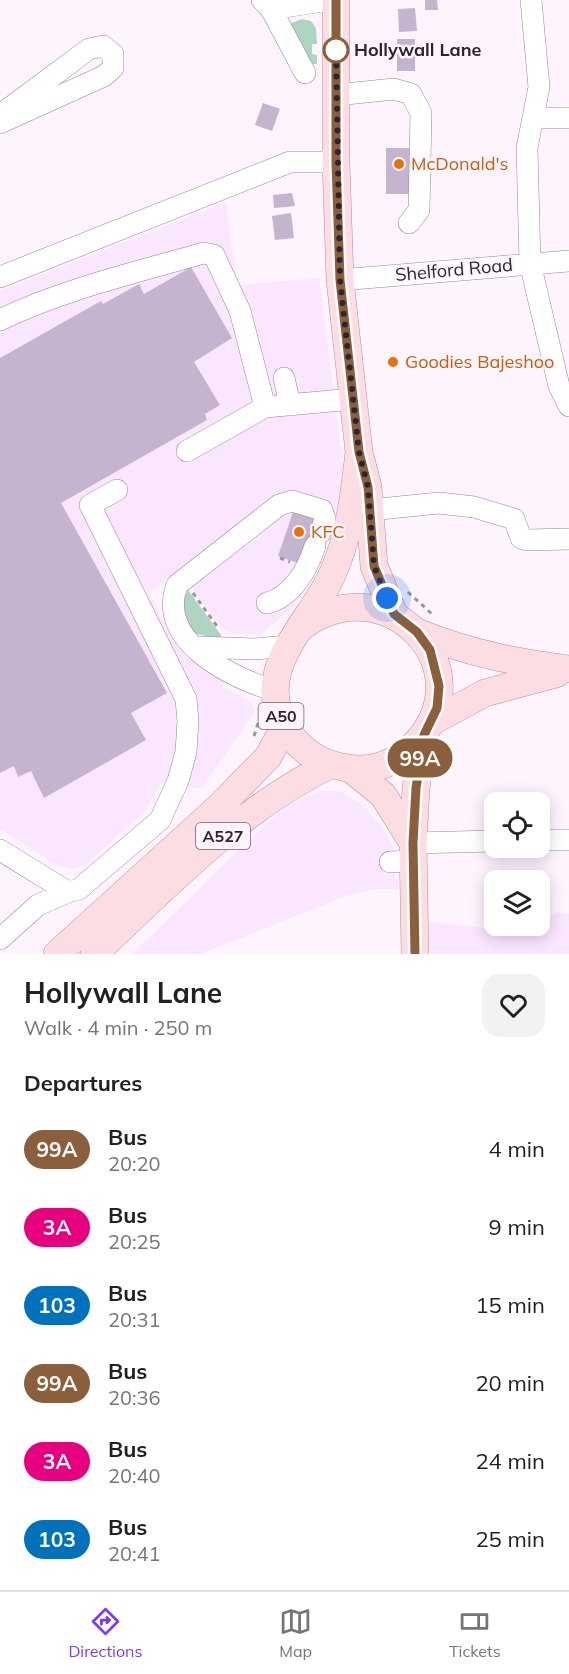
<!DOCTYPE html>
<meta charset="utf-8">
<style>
body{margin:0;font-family:Mulish,sans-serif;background:#f2f2f2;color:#202124;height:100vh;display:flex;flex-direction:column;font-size:22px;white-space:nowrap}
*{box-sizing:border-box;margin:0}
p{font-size:20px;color:#757577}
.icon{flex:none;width:33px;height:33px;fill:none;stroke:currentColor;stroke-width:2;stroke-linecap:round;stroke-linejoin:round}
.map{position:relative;height:954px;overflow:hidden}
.panel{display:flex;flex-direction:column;background:#fff;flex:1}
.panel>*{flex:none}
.badge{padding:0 12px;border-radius:20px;font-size:21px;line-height:39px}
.tools{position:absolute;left:484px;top:792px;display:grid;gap:12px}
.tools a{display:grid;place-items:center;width:66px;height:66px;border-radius:12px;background:#fff;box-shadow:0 3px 15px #0003;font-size:30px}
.you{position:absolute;width:30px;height:30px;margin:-15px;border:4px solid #fff;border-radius:50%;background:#1a73e8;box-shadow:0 0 0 9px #1a73e833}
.map>.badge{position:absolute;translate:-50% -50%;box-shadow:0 0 0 3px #fff}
h2{padding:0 24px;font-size:22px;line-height:54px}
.round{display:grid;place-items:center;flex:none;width:63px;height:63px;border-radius:18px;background:#f2f2f2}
.head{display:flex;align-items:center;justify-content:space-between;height:102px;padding:0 24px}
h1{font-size:28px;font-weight:700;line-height:45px}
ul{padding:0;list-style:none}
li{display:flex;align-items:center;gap:18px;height:78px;padding:0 24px}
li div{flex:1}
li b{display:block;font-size:22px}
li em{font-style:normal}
li .badge{min-width:66px;font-weight:700;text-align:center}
.dock{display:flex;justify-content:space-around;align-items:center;height:84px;border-top:2px solid #e0e0e0;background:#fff;font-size:16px;color:#757577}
.dock a{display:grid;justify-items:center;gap:3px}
.dock .active{color:#7c3aed}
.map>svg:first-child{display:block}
.built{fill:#fbe6ff}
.green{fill:#add5c2}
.building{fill:#c5b4cd}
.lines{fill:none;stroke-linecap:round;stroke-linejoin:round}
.minor-casing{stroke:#96839a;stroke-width:22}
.major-casing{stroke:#b38e99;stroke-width:28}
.path{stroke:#9d949e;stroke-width:3;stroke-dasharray:4.5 4.5;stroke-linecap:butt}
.minor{stroke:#fff;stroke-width:21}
.major{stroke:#fddde4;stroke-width:27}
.line-casing{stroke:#fff;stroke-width:14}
.line{stroke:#8b5e3c;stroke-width:9}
.walk{stroke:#2c252e;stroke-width:6;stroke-dasharray:0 10.8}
.stop-dot{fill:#fff;stroke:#8b5e3c;stroke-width:3}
.food-dot{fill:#e8710a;stroke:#fdf4fe;stroke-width:2}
.labels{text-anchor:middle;stroke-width:5;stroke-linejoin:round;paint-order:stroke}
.shield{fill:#fdf4fe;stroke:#6b636c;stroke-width:1.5}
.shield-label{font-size:16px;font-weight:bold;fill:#2c252e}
.stop-label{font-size:18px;font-weight:bold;fill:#2c252e;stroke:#fdf4fe;text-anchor:start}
.food-label{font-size:18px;fill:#c56008;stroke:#fdf4fe;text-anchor:start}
.street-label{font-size:18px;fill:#2c252e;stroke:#fdf4fe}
</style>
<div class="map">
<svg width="569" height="954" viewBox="0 0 569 954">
<rect width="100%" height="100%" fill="#fdf4fe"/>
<!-- built -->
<path class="built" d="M 226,202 L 237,285 L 319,278 L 343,466 L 337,507 L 311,580 L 292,608 L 260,635 L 235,634 L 221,628 L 179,570 L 149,592 L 161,617 L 188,656 L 208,672 L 226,681 L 223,687 L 241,696 L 251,703 L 255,711 L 202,788 L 161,784 L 145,811 L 85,865 L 73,869 L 56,865 L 0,829 L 0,291 Z
M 321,791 L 340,791 L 363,805 L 384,830 L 395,851 L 389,857 L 400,889 L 376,889 L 346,896 L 200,954 L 132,954 L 266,824 L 290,804 Z
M 557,912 L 569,914 L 569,954 L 430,954 L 429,922 L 528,932 Z"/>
<!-- green -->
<path class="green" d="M 302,19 L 311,21 L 316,28 L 317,44 L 312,44 L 312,54 L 317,55 L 317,64 L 310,64 L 289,24 Z
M 188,590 L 221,635 L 222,640 L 197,634 L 189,629 L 181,603 Z"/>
<!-- building -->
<path class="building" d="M 425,0 L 437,0 L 438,10 L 425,10 Z
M 415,8 L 417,31 L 399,32 L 398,9 Z
M 397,39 L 415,39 L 415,71 L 397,71 Z
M 263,103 L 280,109 L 272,131 L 255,125 Z
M 386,148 L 411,148 L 411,194 L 386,194 Z
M 292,193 L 295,206 L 274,208 L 273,195 Z
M 291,213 L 294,238 L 275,240 L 272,216 Z
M 191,267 L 232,338 L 194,362 L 220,405 L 205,414 L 207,420 L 61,503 L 167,693 L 131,713 L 146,740 L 44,798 L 31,771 L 18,777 L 14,766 L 0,773 L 0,358 L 101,301 L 103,304 L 139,284 L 144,294 Z
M 294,509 L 320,518 L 303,565 L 278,556 Z"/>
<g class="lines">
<defs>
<path id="minor" d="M 262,0 L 271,9 L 329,0
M 531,0 L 539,87 L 527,148 L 530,263 L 559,386 L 569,406
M 271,9 L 305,73
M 336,95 L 394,89 L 411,94 L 421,113 L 419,210 L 409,223
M 0,115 L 89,49 L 103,46 L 113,54 L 113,68 L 104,76 L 0,123
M 533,118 L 569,118
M 0,277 L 290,162 L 336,162
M 340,280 L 569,261
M 0,320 C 64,289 135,273 203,253 L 214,255 L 240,311 L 265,407
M 284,378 L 290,405
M 187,451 L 265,407 L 353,399
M 370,510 L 439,503 L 474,507 L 514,519 L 521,538 L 527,540 L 569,539
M 267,603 C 292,597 308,569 315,546
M 197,647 L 255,649 L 288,646
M 275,691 C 231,677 156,642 177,585 L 279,505 L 292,501 L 322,510 L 325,519 L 320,533
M 540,840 L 569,840
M 413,843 L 495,841
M 0,850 L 68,892 L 79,889 L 160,820 L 178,781 L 186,752 L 188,721 L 186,699 L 90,505 L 117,490
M 390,862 L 413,861
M 0,939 L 38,905 L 68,892"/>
<path id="major" d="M 336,0 L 336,162 L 340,280 L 359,452 L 368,487 L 374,566 L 394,614
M 299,629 C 385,560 489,670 413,746 C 394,765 368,773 342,767 C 320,763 303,752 290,734 C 247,673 308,627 332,575 C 350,535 354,495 359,452
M 417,632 C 468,653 514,662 569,669
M 431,722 L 485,693 L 556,674
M 352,770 L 383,795 L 413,843
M 57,954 L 220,806 L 268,757 L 285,726
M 94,954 C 167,886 239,809 330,765
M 415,954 L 413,843 L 416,788 L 424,735"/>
</defs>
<!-- minor casing -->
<use href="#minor" class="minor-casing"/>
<!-- major casing -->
<use href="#major" class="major-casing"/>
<!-- path -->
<path class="path" d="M 280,558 L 290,562
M 408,592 L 432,614
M 193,593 L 219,629
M 254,736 L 259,720"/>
<!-- minor -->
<use href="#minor" class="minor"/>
<!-- major -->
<use href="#major" class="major"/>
</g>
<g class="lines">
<defs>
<path id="line" d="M 336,0 L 336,162 L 340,280 L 359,452 L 368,487 L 374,566 L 394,614 L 417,632 L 430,650 L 439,686 L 437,708 L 424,735 L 416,788 L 413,843 L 415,954"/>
</defs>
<!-- line casing -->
<use href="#line" class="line-casing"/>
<!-- line -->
<use href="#line" class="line"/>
<!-- walk -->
<path class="walk" d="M 336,50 L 336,47 L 340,280 L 359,452 L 368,487 L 374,566 L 387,598"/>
</g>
<!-- markers -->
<circle class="stop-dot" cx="336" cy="50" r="12"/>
<g class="food-dot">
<circle cx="399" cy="164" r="6"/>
<circle cx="393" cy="362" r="6"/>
<circle cx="299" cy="532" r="6"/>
</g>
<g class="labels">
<!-- shield labels -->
<g class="shield">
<rect x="258.5" y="703" width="45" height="26" rx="4.5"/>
<rect x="196" y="823" width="54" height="26" rx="4.5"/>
</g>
<g class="shield-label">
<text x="281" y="722">A50</text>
<text x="223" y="842">A527</text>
</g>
<!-- stop labels -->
<g class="stop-label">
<text x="354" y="56">Hollywall Lane</text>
</g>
<!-- food labels -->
<g class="food-label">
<text x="411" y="170">McDonald's</text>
<text x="405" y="368">Goodies Bajeshoo</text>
<text x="311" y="538">KFC</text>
</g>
<!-- street labels -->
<g class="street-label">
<text transform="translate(454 270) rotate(-5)" y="6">Shelford Road</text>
</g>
</g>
</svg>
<div class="tools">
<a><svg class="icon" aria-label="locate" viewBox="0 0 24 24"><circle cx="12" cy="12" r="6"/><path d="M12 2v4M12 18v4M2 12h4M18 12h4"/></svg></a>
<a><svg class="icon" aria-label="layers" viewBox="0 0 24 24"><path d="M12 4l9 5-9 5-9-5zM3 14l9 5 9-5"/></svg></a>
</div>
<div class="you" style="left:387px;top:598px"></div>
<b class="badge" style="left:420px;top:758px;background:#8b5e3c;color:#fff">99A</b>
</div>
<section class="panel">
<div class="head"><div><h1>Hollywall Lane</h1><p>Walk · 4 min · 250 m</p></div><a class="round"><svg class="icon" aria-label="heart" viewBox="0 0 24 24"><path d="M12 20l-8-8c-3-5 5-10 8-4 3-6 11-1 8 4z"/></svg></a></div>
<h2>Departures</h2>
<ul>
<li><span class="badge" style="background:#8b5e3c;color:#fff">99A</span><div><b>Bus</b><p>20:20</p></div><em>4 min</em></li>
<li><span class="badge" style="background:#e6007e;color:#fff">3A</span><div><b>Bus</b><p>20:25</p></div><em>9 min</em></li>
<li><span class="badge" style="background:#0072bc;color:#fff">103</span><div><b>Bus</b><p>20:31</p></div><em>15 min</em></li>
<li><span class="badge" style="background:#8b5e3c;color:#fff">99A</span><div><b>Bus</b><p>20:36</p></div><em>20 min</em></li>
<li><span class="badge" style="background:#e6007e;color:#fff">3A</span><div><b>Bus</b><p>20:40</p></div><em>24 min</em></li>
<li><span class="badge" style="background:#0072bc;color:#fff">103</span><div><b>Bus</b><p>20:41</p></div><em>25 min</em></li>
</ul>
</section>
<nav class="dock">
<a class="active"><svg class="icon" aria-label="directions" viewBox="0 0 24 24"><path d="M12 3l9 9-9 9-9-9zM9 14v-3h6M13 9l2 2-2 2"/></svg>Directions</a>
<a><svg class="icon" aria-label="map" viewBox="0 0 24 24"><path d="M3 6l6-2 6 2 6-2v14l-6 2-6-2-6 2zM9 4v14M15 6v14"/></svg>Map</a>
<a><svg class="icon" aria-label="tickets" viewBox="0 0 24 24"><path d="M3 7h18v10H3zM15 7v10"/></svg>Tickets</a>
</nav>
